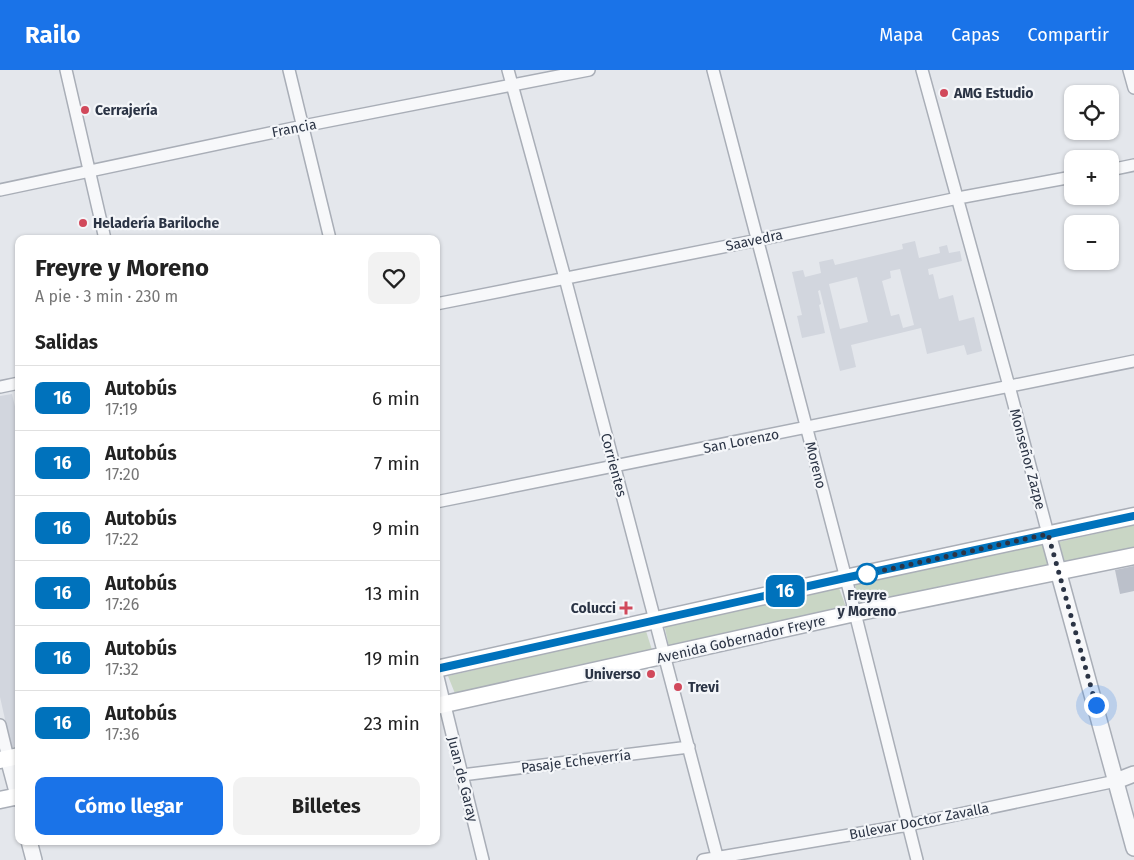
<!DOCTYPE html>
<html lang="es">
<meta charset="utf-8">
<style>
body{margin:0;font-family:"Fira Sans",sans-serif;background:#f2f2f2;color:#222;height:100vh;display:flex;flex-direction:column;font-size:19px;white-space:nowrap}
*{box-sizing:border-box;margin:0}
p{font-size:16px;color:#767676}
.icon{flex:none;width:28px;height:28px;fill:none;stroke:currentColor;stroke-width:2;stroke-linecap:round;stroke-linejoin:round}
.map{position:relative;flex:1;overflow:hidden}
.drawer{position:absolute;left:15px;top:165px;width:425px;height:610px;display:flex;flex-direction:column;background:#fff;border-radius:10px;box-shadow:0 1px 4px #0004}
.drawer>*{flex:none}
.badge{padding:0 10px;border-radius:8px;font-size:18px;line-height:32px}
.tools{position:absolute;left:1064px;top:15px;display:grid;gap:10px}
.tools a{display:grid;place-items:center;width:55px;height:55px;border-radius:10px;background:#fff;box-shadow:0 1px 4px #0004;font-size:25px}
.you{position:absolute;width:25px;height:25px;margin:-12px;border:4px solid #fff;border-radius:50%;background:#1a73e8;box-shadow:0 0 0 8px #1a73e833}
.map>.badge{position:absolute;translate:-50% -50%;box-shadow:0 0 0 2px #fff}
h2{padding:0 20px;font-size:19px;line-height:45px}
.round{display:grid;place-items:center;flex:none;width:52px;height:52px;border-radius:10px;background:#f2f2f2}
.summary{display:flex;align-items:center;justify-content:space-between;height:85px;padding:0 20px}
h1{font-size:24px;font-weight:700;line-height:38px}
.button{display:flex;gap:10px;margin-top:auto;padding:10px 20px}
.button a{flex:1;height:58px;border-radius:10px;background:#1a73e8;color:#fff;font-size:20px;font-weight:700;line-height:58px;text-align:center}
.button a+a{background:#f2f2f2;color:#222}
ul{padding:0;list-style:none}
li{display:flex;align-items:center;gap:15px;height:65px;padding:0 20px;border-top:1px solid #e0e0e0}
li div{flex:1}
li b{display:block;font-size:19px}
li em{font-style:normal}
li .badge{min-width:55px;font-weight:700;text-align:center}
header{display:flex;align-items:center;gap:30px;box-sizing:border-box;height:70px;padding:0 25px;background:#1a73e8;color:#fff}
header strong{font-size:24px}
nav{display:flex;gap:28px;margin-inline-start:auto;font-size:18px}
.map>svg:first-child{display:block}
.built{fill:#d2d6de;fill-rule:evenodd}
.green{fill:#c9d6c5}
.building{fill:#bbc0ca}
.lines{fill:none;stroke-linecap:round;stroke-linejoin:round}
.minor-casing{stroke:#a9aeb7;stroke-width:14}
.tertiary-casing{stroke:#a9aeb7;stroke-width:18}
.secondary-casing{stroke:#a9aeb7;stroke-width:19}
.minor{stroke:#f7f8fa;stroke-width:11}
.tertiary{stroke:#f7f8fa;stroke-width:15}
.secondary{stroke:#fff;stroke-width:16}
.line-casing{stroke:#fff;stroke-width:11}
.line{stroke:#0072bc;stroke-width:8}
.walk{stroke:#2b3445;stroke-width:5;stroke-dasharray:0 9}
.poi-dot{fill:#d1495b;stroke:#f4f6f9;stroke-width:2}
.stop-dot{fill:#fff;stroke:#0072bc;stroke-width:2.5}
.labels{text-anchor:middle;stroke-width:4.5;stroke-linejoin:round;paint-order:stroke}
.poi-label{font-size:14px;font-weight:bold;fill:#2b3445;stroke:#f4f6f9;text-anchor:start}
.street-label{font-size:14px;fill:#2b3445;stroke:#f4f6f9}
.stop-label{font-size:14px;font-weight:bold;fill:#2b3445;stroke:#f4f6f9}
</style>
<header>
<strong>Railo</strong>
<nav><a>Mapa</a><a>Capas</a><a>Compartir</a></nav>
</header>
<div class="map">
<svg width="1134" height="790" viewBox="0 0 1134 790">
<rect width="100%" height="100%" fill="#e4e7ec"/>
<!-- built -->
<path class="built" d="M 915,171 L 919,188 L 940,183 L 939,177 L 947,175 L 949,183 L 960,181 L 962,191 L 928,199 L 929,205 L 933,204 L 939,229 L 953,225 L 959,251 L 974,247 L 982,281 L 967,285 L 964,275 L 927,284 L 921,258 L 851,275 L 856,297 L 840,301 L 820,220 L 818,221 L 821,234 L 819,235 L 825,263 L 802,268 L 797,246 L 802,245 L 792,202 L 803,200 L 805,207 L 821,203 L 819,192 L 833,189 L 835,195 L 903,179 L 902,174 ZM 900,199 L 914,255 L 903,258 L 899,244 L 891,246 L 882,211 L 891,208 L 890,201 ZM 857,207 L 868,252 L 840,259 L 829,214 Z
M 12,324 L 19,353 L 19,679 L 17,679 L 11,676 L 0,627 L 0,326 Z"/>
<!-- green -->
<path class="green" d="M 1134,455 L 1134,480 L 1065,493 L 1059,472 Z
M 1042,472 L 1048,496 L 860,534 L 855,514 Z
M 839,518 L 846,537 L 669,577 L 664,554 Z
M 646,561 L 652,580 L 456,626 L 448,606 Z"/>
<!-- building -->
<path class="building" d="M 1134,496 L 1134,521 L 1120,524 L 1115,500 Z"/>
<g class="lines">
<defs>
<path id="minor" d="M 66,0 L 105,169
M 289,0 L 330,169
M 508,0 L 565,208 L 718,790
M 713,0 L 855,543 L 917,790
M 922,0 L 1009,316 L 1048,464
M 1129,0 L 1134,18
M 1110,100 L 1134,95
M 0,120 L 303,56 L 589,0
M 436,234 L 758,170 L 958,128 L 1072,107
M 0,317 L 19,313
M 436,432 L 1134,291
M 436,599 L 483,790
M 0,655 L 8,688
M 462,705 L 689,677
M 703,790 L 908,755 L 1116,711"/>
<path id="tertiary" d="M 1048,464 L 1134,778
M 8,688 L 19,729
M 1116,711 L 1134,704
M 29,771 L 34,790"/>
<path id="secondary" d="M 436,599 L 845,508 L 1134,446
M 436,636 L 855,543 L 1134,486
M 0,690 L 19,686
M 0,730 L 19,726"/>
</defs>
<!-- minor casing -->
<use href="#minor" class="minor-casing"/>
<!-- tertiary casing -->
<use href="#tertiary" class="tertiary-casing"/>
<!-- secondary casing -->
<use href="#secondary" class="secondary-casing"/>
<!-- minor -->
<use href="#minor" class="minor"/>
<!-- tertiary -->
<use href="#tertiary" class="tertiary"/>
<!-- secondary -->
<use href="#secondary" class="secondary"/>
</g>
<g class="lines">
<defs>
<path id="line" d="M 436,599 L 845,508 L 1134,446"/>
</defs>
<!-- line casing -->
<use href="#line" class="line-casing"/>
<!-- line -->
<use href="#line" class="line"/>
<!-- walk -->
<path class="walk" d="M 867,504 L 1048,464 L 1096,635"/>
</g>
<!-- markers -->
<g class="poi-dot">
<circle cx="944" cy="23" r="5"/>
<circle cx="85" cy="40" r="5"/>
<circle cx="83" cy="153" r="5"/>
<path d="M623.5 530.5h5v5h5v5h-5v5h-5v-5h-5v-5h5z"/>
<circle cx="651" cy="604" r="5"/>
<circle cx="678" cy="617" r="5"/>
</g>
<circle class="stop-dot" cx="867" cy="504" r="10"/>
<g class="labels">
<!-- poi labels -->
<g class="poi-label">
<text x="954" y="28">AMG Estudio</text>
<text x="95" y="45">Cerrajería</text>
<text x="93" y="158">Heladería Bariloche</text>
<text x="616" y="543" text-anchor="end">Colucci</text>
<text x="641" y="609" text-anchor="end">Universo</text>
<text x="688" y="622">Trevi</text>
</g>
<!-- street labels -->
<g class="street-label">
<text transform="translate(294 58) rotate(-11)" y="5">Francia</text>
<text transform="translate(754 170) rotate(-12)" y="5">Saavedra</text>
<text transform="translate(741 371) rotate(-11)" y="5">San Lorenzo</text>
<text transform="translate(1028 389) rotate(75)" y="5">Monseñor Zazpe</text>
<text transform="translate(614 395) rotate(75)" y="5">Corrientes</text>
<text transform="translate(816 395) rotate(76)" y="5">Moreno</text>
<text transform="translate(741 569) rotate(-13)" y="5">Avenida Gobernador Freyre</text>
<text transform="translate(576 691) rotate(-7)" y="5">Pasaje Echeverría</text>
<text transform="translate(463 709) rotate(76)" y="5">Juan de Garay</text>
<text transform="translate(919 751) rotate(-11)" y="5">Bulevar Doctor Zavalla</text>
</g>
<!-- stop labels -->
<g class="stop-label">
<text x="867" y="530">Freyre<tspan x="867" dy="16">y Moreno</tspan></text>
</g>
</g>
</svg>
<div class="tools">
<a><svg class="icon" aria-label="locate" viewBox="0 0 24 24"><circle cx="12" cy="12" r="6"/><path d="M12 2v4M12 18v4M2 12h4M18 12h4"/></svg></a>
<a>+</a>
<a>−</a>
</div>
<div class="you" style="left:1096px;top:635px"></div>
<b class="badge" style="left:785px;top:521px;background:#0072bc;color:#fff">16</b>
<section class="drawer">
<div class="summary"><div><h1>Freyre y Moreno</h1><p>A pie · 3 min · 230 m</p></div><a class="round"><svg class="icon" aria-label="heart" viewBox="0 0 24 24"><path d="M12 20l-8-8c-3-5 5-10 8-4 3-6 11-1 8 4z"/></svg></a></div>
<h2>Salidas</h2>
<ul>
<li><span class="badge" style="background:#0072bc;color:#fff">16</span><div><b>Autobús</b><p>17:19</p></div><em>6 min</em></li>
<li><span class="badge" style="background:#0072bc;color:#fff">16</span><div><b>Autobús</b><p>17:20</p></div><em>7 min</em></li>
<li><span class="badge" style="background:#0072bc;color:#fff">16</span><div><b>Autobús</b><p>17:22</p></div><em>9 min</em></li>
<li><span class="badge" style="background:#0072bc;color:#fff">16</span><div><b>Autobús</b><p>17:26</p></div><em>13 min</em></li>
<li><span class="badge" style="background:#0072bc;color:#fff">16</span><div><b>Autobús</b><p>17:32</p></div><em>19 min</em></li>
<li><span class="badge" style="background:#0072bc;color:#fff">16</span><div><b>Autobús</b><p>17:36</p></div><em>23 min</em></li>
</ul>
<div class="button"><a>Cómo llegar</a><a>Billetes</a></div>
</section>
</div>
